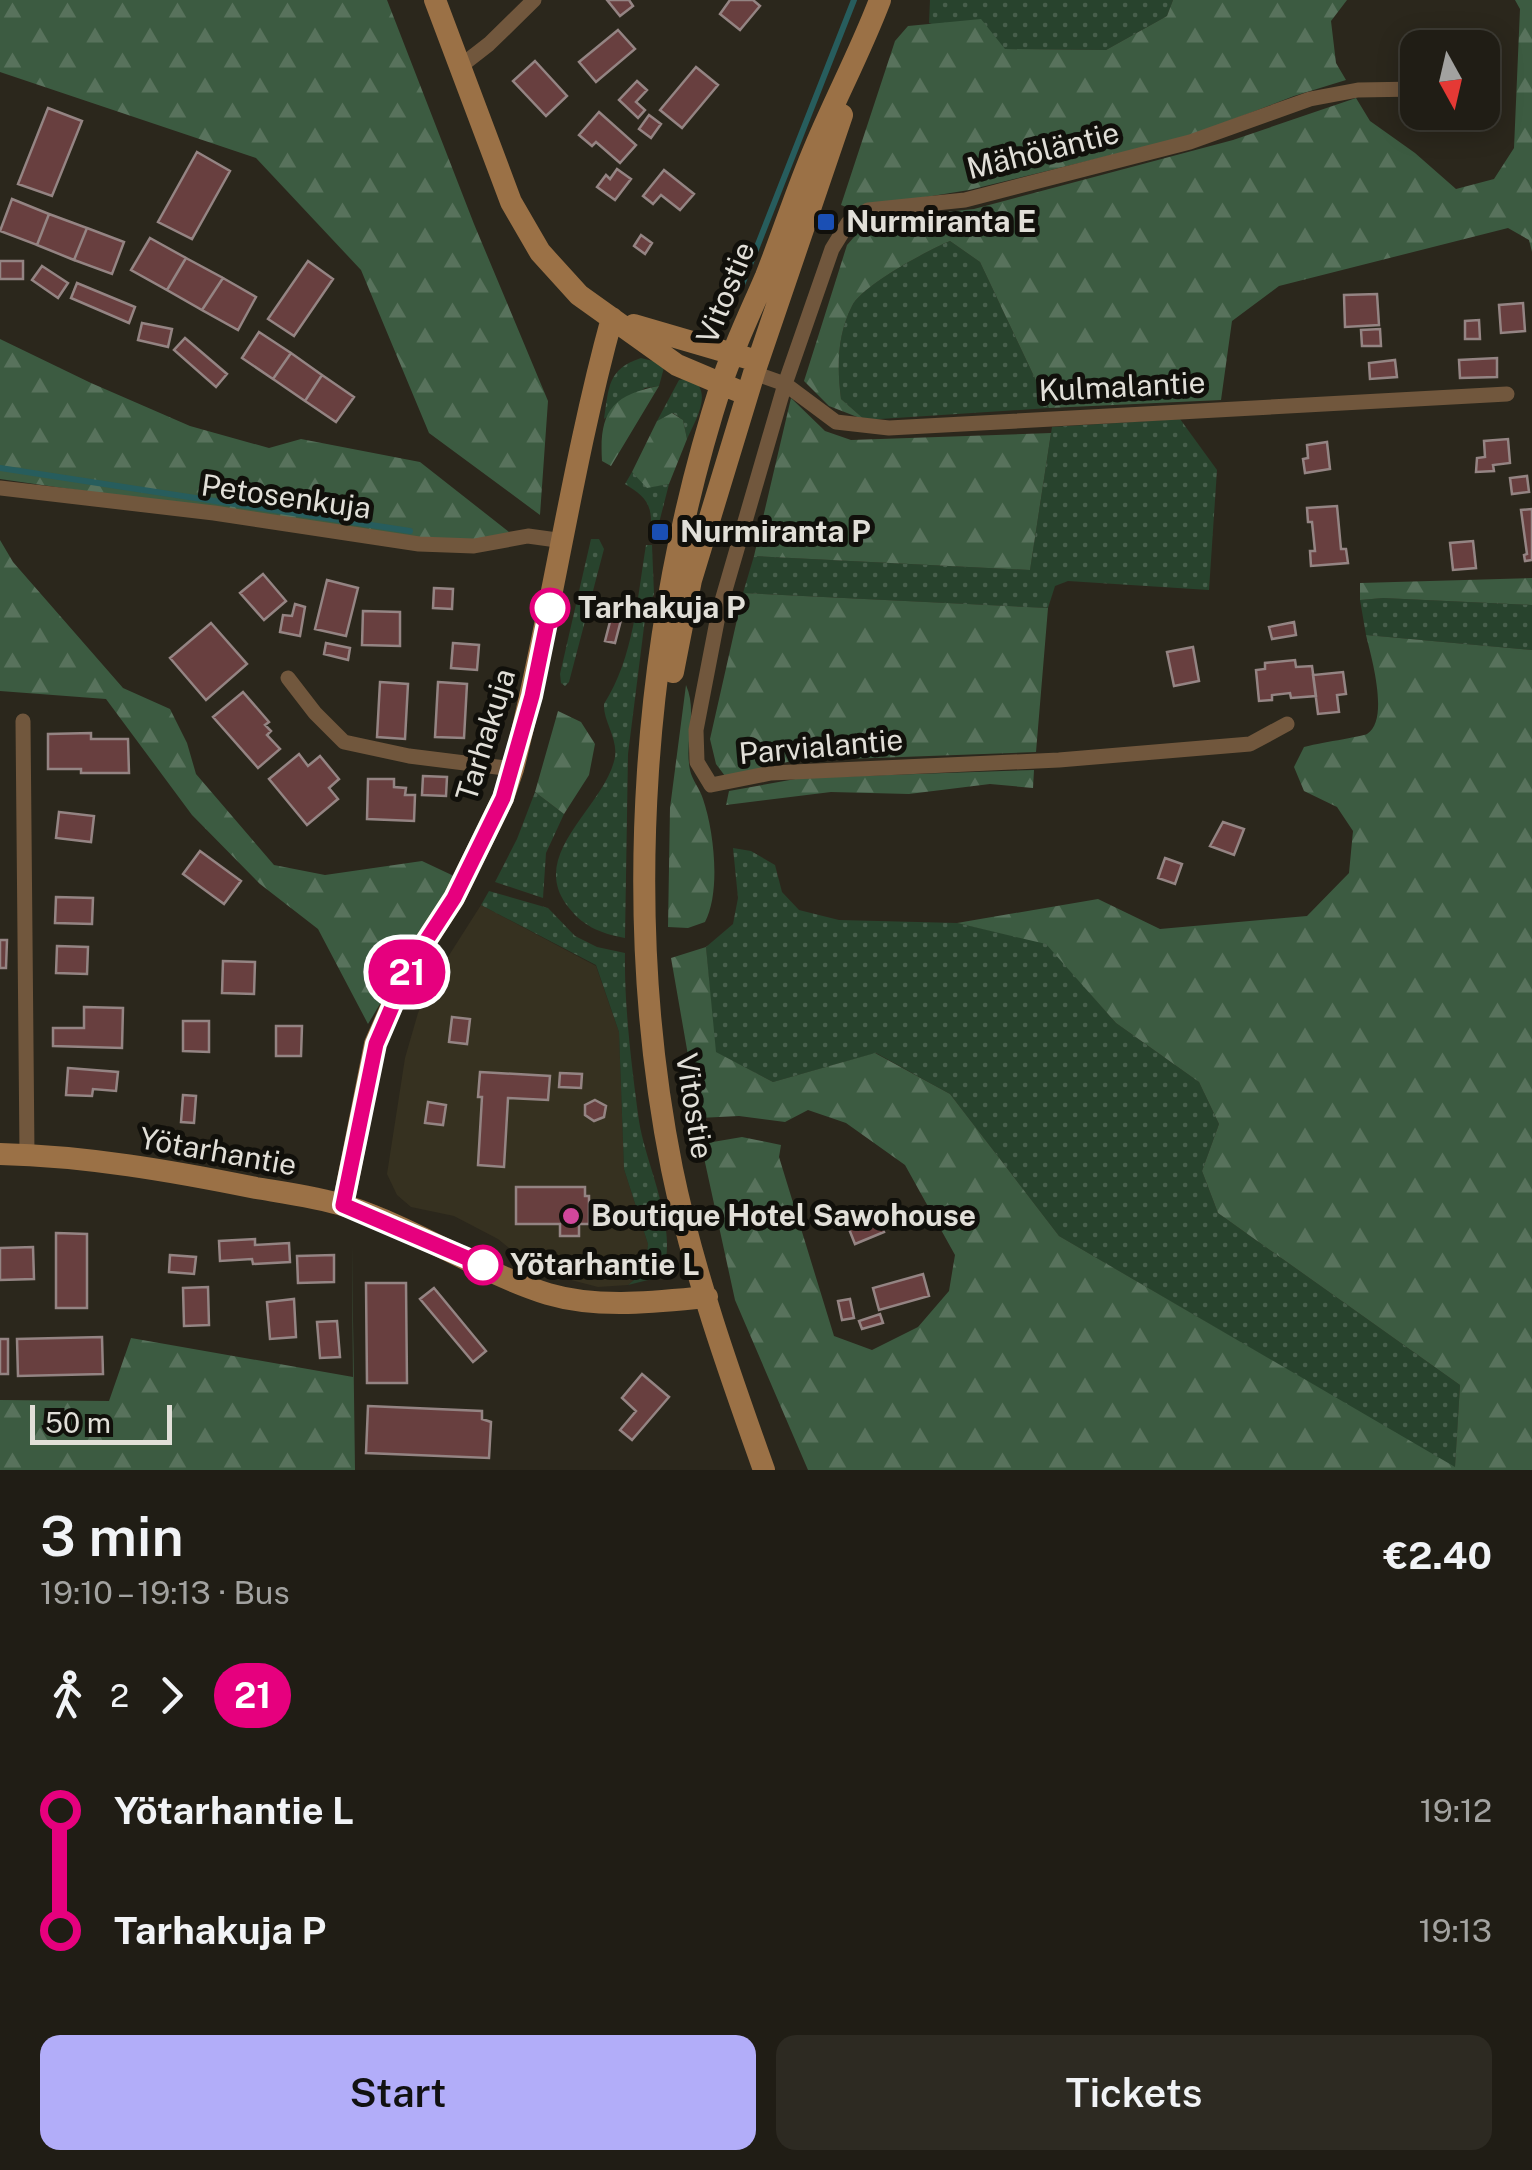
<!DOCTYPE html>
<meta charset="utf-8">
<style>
body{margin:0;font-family:"Public Sans",sans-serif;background:#2d2a22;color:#f1f3f6;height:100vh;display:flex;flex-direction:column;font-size:38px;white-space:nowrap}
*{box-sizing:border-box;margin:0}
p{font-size:32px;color:#a2a2a0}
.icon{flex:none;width:55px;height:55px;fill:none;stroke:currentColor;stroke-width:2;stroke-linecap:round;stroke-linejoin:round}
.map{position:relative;height:1470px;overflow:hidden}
.sheet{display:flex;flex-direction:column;background:#201d15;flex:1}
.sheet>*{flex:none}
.badge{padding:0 20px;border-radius:32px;font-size:35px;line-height:65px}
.needle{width:65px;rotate:172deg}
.fabs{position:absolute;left:1400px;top:30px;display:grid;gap:20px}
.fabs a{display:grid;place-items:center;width:100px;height:100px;border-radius:20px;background:#201d15;box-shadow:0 5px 25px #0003,0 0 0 2px #3d3b34;font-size:50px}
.scale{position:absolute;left:30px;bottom:25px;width:142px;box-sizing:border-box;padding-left:10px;border:5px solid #e1dfd8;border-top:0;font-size:28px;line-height:35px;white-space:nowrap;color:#e1dfd8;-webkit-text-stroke:8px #11100b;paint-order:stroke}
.map>.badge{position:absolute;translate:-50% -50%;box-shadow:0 0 0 5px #fff}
.legs{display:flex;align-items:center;gap:15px;height:110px;padding:0 40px;font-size:32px}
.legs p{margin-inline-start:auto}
.summary{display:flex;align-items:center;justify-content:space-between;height:170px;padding:0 40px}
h1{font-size:55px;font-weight:600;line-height:75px}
.button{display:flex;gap:20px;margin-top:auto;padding:20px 40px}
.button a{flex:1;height:115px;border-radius:20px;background:#b2adf9;color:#111;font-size:40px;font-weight:600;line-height:115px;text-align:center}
.button a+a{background:#2d2a22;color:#f1f3f6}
ul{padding:0 40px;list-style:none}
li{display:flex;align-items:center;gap:35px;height:120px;font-size:38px}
li i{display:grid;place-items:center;width:15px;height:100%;margin:0 12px;background:currentColor}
li i::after{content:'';width:25px;height:25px;margin:-12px;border:8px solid;border-radius:50%;background:#201d15}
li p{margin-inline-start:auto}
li:first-child i{background:linear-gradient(#0000 50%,currentColor 0)}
li:last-child i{background:linear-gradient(currentColor 50%,#0000 0)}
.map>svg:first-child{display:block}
.built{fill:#363120}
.grass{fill:url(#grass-dots)}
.forest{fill:url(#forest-firs)}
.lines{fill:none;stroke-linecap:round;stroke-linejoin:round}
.stream{stroke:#275d5d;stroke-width:6}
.building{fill:#683f3f;stroke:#948483;stroke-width:2.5}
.street{stroke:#71573d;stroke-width:15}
.secondary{stroke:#9b7146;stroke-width:22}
.line-1-casing{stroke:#fff;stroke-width:22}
.line-1{stroke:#e6007e;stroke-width:15}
.transit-dot{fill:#1a4fb4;stroke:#11100b;stroke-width:4}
.stop-1-dot{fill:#fff;stroke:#e6007e;stroke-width:5}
.hotel-dot{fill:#d1479c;stroke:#11100b;stroke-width:4}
.labels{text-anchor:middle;stroke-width:10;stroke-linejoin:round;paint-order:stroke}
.street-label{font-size:30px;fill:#e1dfd8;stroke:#11100b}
.poi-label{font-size:30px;font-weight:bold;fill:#e1dfd8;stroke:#11100b;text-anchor:start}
.stop-label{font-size:30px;font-weight:bold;fill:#e1dfd8;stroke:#11100b;text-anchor:start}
</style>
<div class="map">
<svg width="1532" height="1470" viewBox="0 0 1532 1470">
<defs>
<pattern id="grass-dots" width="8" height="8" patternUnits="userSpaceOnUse" patternTransform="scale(2.5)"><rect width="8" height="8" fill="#28432d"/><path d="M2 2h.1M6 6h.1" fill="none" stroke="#475e4b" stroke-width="1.8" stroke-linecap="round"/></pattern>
<pattern id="forest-firs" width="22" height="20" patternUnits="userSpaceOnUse" patternTransform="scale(2.5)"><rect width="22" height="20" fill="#3c5b41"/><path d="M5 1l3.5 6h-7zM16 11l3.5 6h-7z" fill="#58725c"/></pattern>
</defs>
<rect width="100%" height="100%" fill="#2b271c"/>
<!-- built -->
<path class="built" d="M 481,905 L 596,966 L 619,1032 L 624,1169 L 648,1244 L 645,1271 L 628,1285 L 598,1287 L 552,1275 L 525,1261 L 498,1239 L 454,1216 L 411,1207 L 397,1195 L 387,1174 L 405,1058 L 418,1013 L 432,982 Z"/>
<!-- grass -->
<path class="grass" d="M 930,0 L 1173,0 L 1167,16 L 1106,50 L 1005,49 L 929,23 Z
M 950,241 L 980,262 L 1049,408 L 865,420 L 841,399 C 837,368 837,335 852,306 C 861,286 928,250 950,241 Z
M 641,358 L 665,364 L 659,386 L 645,388 L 604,419 C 609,388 607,369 641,358 Z
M 689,378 C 715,390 695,421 687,439 L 683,420 L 673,413 L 657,421 L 679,380 Z
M 1180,419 L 1217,470 L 1209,590 L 1068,581 L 1055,586 L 1048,608 L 743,593 L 754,556 L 1030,570 L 1052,427 Z
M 632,472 L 649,487 L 669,484 L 659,523 L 651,521 C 651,501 641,494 625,484 Z
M 591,539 L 599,539 L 604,549 L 569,682 L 565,686 L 561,683 L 560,674 Z
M 646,545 L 652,545 L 654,594 L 646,611 L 628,754 L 625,938 C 599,933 582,926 566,904 C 529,852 606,806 615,757 C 618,738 603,721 604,704 C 634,657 637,599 646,545 Z
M 1383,598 L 1532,605 L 1532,650 L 1366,635 L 1360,600 Z
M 535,792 L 564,814 L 546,853 L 543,898 L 495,882 L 517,839 Z
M 733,848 L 751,851 L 775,865 L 782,892 L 799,910 L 839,920 L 957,923 L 1046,943 L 1116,1023 L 1199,1082 L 1219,1124 L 1202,1171 L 1218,1213 L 1460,1385 L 1455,1468 L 1059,1236 L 950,1094 L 876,1053 L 773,1082 L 715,1052 L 706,947 L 733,924 L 738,898 Z
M 489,891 L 548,908 L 575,936 L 597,947 L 625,953 C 624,1006 632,1069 639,1121 C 646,1167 682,1235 660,1277 L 628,1285 L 645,1271 L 648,1244 L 624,1169 L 619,1032 L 596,965 L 481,905 Z"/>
<!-- forest -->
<path class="forest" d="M 0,0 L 387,0 L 474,224 L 548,401 L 540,515 L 429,433 L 361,270 L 256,158 L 0,72 Z
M 1173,0 L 1347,0 L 1331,21 L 1336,63 L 1346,80 L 1294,96 L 1190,136 L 969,190 L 851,209 L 841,205 L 895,41 L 908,26 L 981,19 L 1005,49 L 1106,50 L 1167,16 Z
M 1515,0 L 1532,0 L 1532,252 L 1529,240 L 1508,228 L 1279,286 L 1232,321 L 1221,400 L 1049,408 L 980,262 L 950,241 C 928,250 861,286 852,306 C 837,335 837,368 841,399 L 865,420 L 829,406 L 804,381 L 847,245 L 869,220 L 974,209 L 1233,140 L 1356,98 L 1370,121 L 1415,153 L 1456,189 L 1494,179 L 1514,148 L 1520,9 Z
M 0,339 L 91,383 L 190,426 L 269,448 L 301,439 L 420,462 L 518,539 L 426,540 L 0,479 Z
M 659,386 L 611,466 L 602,461 C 599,413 611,395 659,386 Z
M 791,398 L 825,431 L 851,440 L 1051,433 L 1030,570 L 754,556 Z
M 672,413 L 683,420 L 687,439 L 669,484 L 647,488 L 632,472 L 657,421 Z
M 0,540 L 13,562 L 123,688 L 170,709 L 187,743 L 196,774 L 274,865 L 325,875 L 422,861 L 456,877 L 368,1024 L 318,929 L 260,884 L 192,815 L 106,699 L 0,691 Z
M 1532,578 L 1532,605 L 1383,598 L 1360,600 L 1360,583 Z
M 743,593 L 1048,608 L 1036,752 L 792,761 L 725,776 L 716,764 L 710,739 Z
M 1366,635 L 1532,650 L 1532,1470 L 808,1470 L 735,1300 L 701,1144 L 742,1137 L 781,1145 L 779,1157 L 834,1336 L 872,1350 L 918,1327 L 949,1291 L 955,1255 L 905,1165 L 846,1123 L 808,1110 L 785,1122 L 739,1116 L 699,1118 L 671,958 L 706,947 L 716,1052 L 773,1082 L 875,1053 L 950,1094 L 1059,1236 L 1455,1467 L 1460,1385 L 1218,1213 L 1202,1171 L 1219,1124 L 1199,1082 L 1116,1023 L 1046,944 L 957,923 L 1098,899 L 1160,929 L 1307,916 L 1349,873 L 1353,831 L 1337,807 L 1304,791 L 1294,767 L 1304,747 C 1314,744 1364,736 1367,734 C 1390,720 1371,656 1366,635 Z
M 686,685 C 698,713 684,741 690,770 C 692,780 700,789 703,799 C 714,831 721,892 705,922 L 688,928 L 668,927 L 670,808 Z
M 558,711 L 581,722 L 595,744 L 589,775 L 564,814 L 535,792 Z
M 1034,770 L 1033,788 L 990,784 L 909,794 L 831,792 L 726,805 L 729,791 L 801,778 Z
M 352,1246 L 355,1470 L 0,1470 L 0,1400 L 109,1401 L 131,1338 L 353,1377 Z"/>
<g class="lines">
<!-- stream -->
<path class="stream" d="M 740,290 L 854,0
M 0,468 L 410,531"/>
</g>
<!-- building -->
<path class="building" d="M 607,0 L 629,0 L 633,6 L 620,16 Z
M 730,0 L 753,0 L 760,6 L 740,30 L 720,14 Z
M 618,30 L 635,49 L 596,82 L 579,62 Z
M 1484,31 L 1487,65 L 1482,66 L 1482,48 L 1460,48 L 1459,33 Z
M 535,61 L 567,96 L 546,116 L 513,81 Z
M 696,67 L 718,85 L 682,128 L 660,110 Z
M 637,81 L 647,90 L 636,102 L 645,110 L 638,118 L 619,100 Z
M 1414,98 L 1418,98 L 1418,112 L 1451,112 L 1451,116 L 1415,117 Z
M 48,108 L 82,121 L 52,196 L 18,184 Z
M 599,112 L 636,145 L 620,163 L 596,142 L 592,146 L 579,135 Z
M 649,115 L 661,124 L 651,138 L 639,129 Z
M 197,152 L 230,171 L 192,239 L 158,222 Z
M 617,169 L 631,179 L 615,200 L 597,187 L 606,175 L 610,179 Z
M 664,170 L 694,194 L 680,210 L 661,195 L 653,204 L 643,196 Z
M 12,199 L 49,214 L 37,245 L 0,231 Z
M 49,214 L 87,228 L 74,260 L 37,245 Z
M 87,228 L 124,242 L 112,274 L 74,260 Z
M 641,235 L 652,243 L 645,254 L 634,246 Z
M 150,238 L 186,258 L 167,290 L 131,270 Z
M 186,258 L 223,278 L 202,310 L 167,290 Z
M 0,261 L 23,261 L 23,279 L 0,279 Z
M 308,261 L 333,279 L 294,336 L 268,319 Z
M 42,266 L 68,283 L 58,298 L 32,280 Z
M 223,278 L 256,297 L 238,330 L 202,310 Z
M 77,283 L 135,307 L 129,323 L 71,298 Z
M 1377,294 L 1379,325 L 1345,327 L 1344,295 Z
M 1523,303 L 1525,331 L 1501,333 L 1499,305 Z
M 1479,320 L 1480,339 L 1465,339 L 1465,321 Z
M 142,323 L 172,329 L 168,347 L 138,340 Z
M 1380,329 L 1381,346 L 1362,346 L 1361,330 Z
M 259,332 L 291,353 L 273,379 L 242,358 Z
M 185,338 L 227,374 L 216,387 L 174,350 Z
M 291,353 L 322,375 L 305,401 L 273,379 Z
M 1497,358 L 1497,377 L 1460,378 L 1459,360 Z
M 1395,360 L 1397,377 L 1370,379 L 1369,363 Z
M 322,375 L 354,397 L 336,422 L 305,401 Z
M 1508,439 L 1510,463 L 1493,465 L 1494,471 L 1476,472 L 1477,458 L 1485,457 L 1484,441 Z
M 1327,442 L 1330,469 L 1305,473 L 1303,459 L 1308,458 L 1307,445 Z
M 1527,476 L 1529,492 L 1512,494 L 1510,478 Z
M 1337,506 L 1341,549 L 1346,549 L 1348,563 L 1311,566 L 1310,551 L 1315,551 L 1312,522 L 1308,522 L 1307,508 Z
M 1532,509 L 1532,560 L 1525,561 L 1524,555 L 1527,554 L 1521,510 Z
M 1473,541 L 1476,568 L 1453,570 L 1450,543 Z
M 263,574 L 286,601 L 264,620 L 240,593 Z
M 327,580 L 358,588 L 346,636 L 315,629 Z
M 434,588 L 453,589 L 452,609 L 433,608 Z
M 295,604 L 305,607 L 300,636 L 280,632 L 283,615 L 292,616 Z
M 363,611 L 400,612 L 400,646 L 362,645 Z
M 611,618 L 621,620 L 615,643 L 605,641 Z
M 1294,622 L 1296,635 L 1272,639 L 1269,627 Z
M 211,623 L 247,664 L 206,700 L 170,658 Z
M 326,643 L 350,648 L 348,660 L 324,654 Z
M 453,643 L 479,645 L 477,670 L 451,668 Z
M 1193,647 L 1199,681 L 1174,686 L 1167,652 Z
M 1295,660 L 1296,667 L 1312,666 L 1316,696 L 1291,698 L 1290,693 L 1272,695 L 1272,700 L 1259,701 L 1256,670 L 1265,669 L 1265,663 Z
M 1343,672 L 1346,694 L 1337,695 L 1339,712 L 1318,714 L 1313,675 Z
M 380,682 L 408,684 L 405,739 L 377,737 Z
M 438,682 L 467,684 L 464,738 L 435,737 Z
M 243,692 L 269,722 L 265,725 L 271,731 L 267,735 L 280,749 L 258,768 L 213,717 Z
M 91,733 L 91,739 L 128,739 L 129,773 L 81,773 L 81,769 L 48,769 L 48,734 Z
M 299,754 L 308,766 L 320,756 L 339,779 L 329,788 L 338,799 L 307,825 L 269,779 Z
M 423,776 L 447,777 L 446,796 L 422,795 Z
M 368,779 L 394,779 L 394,787 L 406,788 L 405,795 L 415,795 L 414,821 L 367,819 Z
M 59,812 L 94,816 L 91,842 L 56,838 Z
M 1223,822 L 1244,829 L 1234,855 L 1210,846 Z
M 200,851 L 241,881 L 224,904 L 183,874 Z
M 1165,858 L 1182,864 L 1175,884 L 1158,878 Z
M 56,897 L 93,898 L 92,924 L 55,923 Z
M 0,940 L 7,940 L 6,968 L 0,968 Z
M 57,946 L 88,947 L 87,974 L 56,973 Z
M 223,961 L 255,962 L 254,994 L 222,993 Z
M 84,1007 L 123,1008 L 122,1048 L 53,1046 L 53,1028 L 84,1028 Z
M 452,1017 L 470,1019 L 467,1044 L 449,1042 Z
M 183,1021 L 209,1021 L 209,1052 L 183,1051 Z
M 276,1026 L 302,1026 L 301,1056 L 276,1056 Z
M 68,1068 L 118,1072 L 116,1091 L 93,1089 L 92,1096 L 66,1095 Z
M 480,1072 L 550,1076 L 548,1100 L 508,1098 L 504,1167 L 478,1165 L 482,1097 L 478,1097 Z
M 560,1073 L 582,1074 L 581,1088 L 559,1087 Z
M 183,1095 L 196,1096 L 194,1123 L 181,1122 Z
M 595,1100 L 606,1106 L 604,1117 L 594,1121 L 585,1115 L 585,1105 Z
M 428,1102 L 446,1105 L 443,1125 L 425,1123 Z
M 516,1187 L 585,1187 L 585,1196 L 589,1196 L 589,1224 L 579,1224 L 579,1236 L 560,1236 L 560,1224 L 516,1224 Z
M 874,1207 L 884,1232 L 855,1244 L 845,1219 Z
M 56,1233 L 87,1234 L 87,1308 L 56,1308 Z
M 255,1239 L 255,1245 L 289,1243 L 290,1262 L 253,1264 L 252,1259 L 220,1261 L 219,1241 Z
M 33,1247 L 34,1279 L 0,1280 L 0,1248 Z
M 170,1255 L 196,1257 L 194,1274 L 169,1272 Z
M 334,1255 L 334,1282 L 298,1283 L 297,1256 Z
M 923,1274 L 929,1296 L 879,1310 L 873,1288 Z
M 366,1283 L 406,1283 L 407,1383 L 367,1383 Z
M 208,1287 L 209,1325 L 184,1326 L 183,1288 Z
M 434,1288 L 486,1351 L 473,1362 L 420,1299 Z
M 294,1299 L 296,1337 L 270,1339 L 267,1302 Z
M 850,1299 L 854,1318 L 842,1320 L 838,1301 Z
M 880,1314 L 883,1323 L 862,1329 L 859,1321 Z
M 337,1321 L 340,1357 L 320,1358 L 317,1322 Z
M 102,1337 L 103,1374 L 18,1376 L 17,1339 Z
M 0,1339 L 8,1339 L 8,1374 L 0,1374 Z
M 642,1374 L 669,1397 L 632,1440 L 620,1430 L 636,1411 L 622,1398 Z
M 368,1406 L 482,1411 L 482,1419 L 491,1422 L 489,1458 L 366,1453 Z"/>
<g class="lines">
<!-- street -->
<path class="street" d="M 462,65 L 489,44 L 534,0
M 754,373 L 785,384 L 836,422 L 889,428 L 1507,394
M 0,488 L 214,513 L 419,544 L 474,546 L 528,536 L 564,541
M 288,678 L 315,713 L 344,742 L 409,756 L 513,769
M 23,721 L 27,1154
M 1287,724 L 1250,744 L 1059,760 L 771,773 L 711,785 L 697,762 L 696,730 L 719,611 L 785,384 L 832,249 L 848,223 L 868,210 L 965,200 L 1190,142 L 1310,99 L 1358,90 L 1418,89"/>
<!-- secondary -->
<path class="secondary" d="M 435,0 L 511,202 L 540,252 L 579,295 L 677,365 L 736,390
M 634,325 L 747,358
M 673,672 L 691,580 L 754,373 L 842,115
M 0,1154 C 86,1156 172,1171 256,1188 C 286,1193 317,1197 346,1206 C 416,1228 478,1272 548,1294 C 599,1309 655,1302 707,1297
M 343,1205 L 375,1044 L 409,967 L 454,898 L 503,798 L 513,769 C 551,620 571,467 612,318
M 764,1470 C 729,1372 693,1271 672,1169 C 621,914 642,629 722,382 C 734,346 751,311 766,276 C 783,233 797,189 815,147 C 836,97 861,50 880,0"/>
</g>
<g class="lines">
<defs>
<path id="line-1" d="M 483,1265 L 343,1205 L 376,1044 L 409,967 L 454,898 L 503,798 L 532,696 L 550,608"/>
</defs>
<!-- line-1 casing -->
<use href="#line-1" class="line-1-casing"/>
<!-- line-1 -->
<use href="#line-1" class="line-1"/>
</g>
<!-- markers -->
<g class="transit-dot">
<rect x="816" y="212" width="20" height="20" rx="5"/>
<rect x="650" y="522" width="20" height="20" rx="5"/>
</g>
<g class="stop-1-dot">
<circle cx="550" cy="608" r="18"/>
<circle cx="483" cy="1265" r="18"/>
</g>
<circle class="hotel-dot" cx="571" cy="1216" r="10"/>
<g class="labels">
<!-- street labels -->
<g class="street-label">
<text transform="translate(1043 151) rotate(-14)" y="10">Mähöläntie</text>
<text transform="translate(726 293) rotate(-68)" y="10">Vitostie</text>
<text transform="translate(1122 387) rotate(-3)" y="10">Kulmalantie</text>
<text transform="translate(286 497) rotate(8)" y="10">Petosenkuja</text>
<text transform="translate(486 735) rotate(-73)" y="10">Tarhakuja</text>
<text transform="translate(821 747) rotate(-5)" y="10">Parvialantie</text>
<text transform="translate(694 1106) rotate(81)" y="10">Vitostie</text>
<text transform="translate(218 1152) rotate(10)" y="10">Yötarhantie</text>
</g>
<!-- poi labels -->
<g class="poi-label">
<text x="846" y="232">Nurmiranta E</text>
<text x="680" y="542">Nurmiranta P</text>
<text x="591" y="1226">Boutique Hotel Sawohouse</text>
</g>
<!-- stop labels -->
<g class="stop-label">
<text x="578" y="618">Tarhakuja P</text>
<text x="510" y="1275">Yötarhantie L</text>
</g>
</g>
</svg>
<div class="fabs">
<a><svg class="needle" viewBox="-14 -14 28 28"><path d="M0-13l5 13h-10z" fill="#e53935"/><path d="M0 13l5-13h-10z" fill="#a2a2a0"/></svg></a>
</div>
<div class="scale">50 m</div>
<b class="badge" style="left:407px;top:972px;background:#e6007e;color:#fff">21</b>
</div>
<section class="sheet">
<div class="summary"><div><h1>3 min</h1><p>19:10 – 19:13 · Bus</p></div><b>€2.40</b></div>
<div class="legs"><svg class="icon" aria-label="walk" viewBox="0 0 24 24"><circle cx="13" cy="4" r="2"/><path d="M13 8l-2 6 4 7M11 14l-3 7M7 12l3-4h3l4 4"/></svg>2<svg class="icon" aria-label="forward" viewBox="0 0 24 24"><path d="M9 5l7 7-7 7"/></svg><b class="badge" style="background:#e6007e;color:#fff">21</b></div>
<ul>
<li><i style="color:#e6007e"></i><b>Yötarhantie L</b><p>19:12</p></li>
<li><i style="color:#e6007e"></i><b>Tarhakuja P</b><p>19:13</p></li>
</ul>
<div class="button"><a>Start</a><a>Tickets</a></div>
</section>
